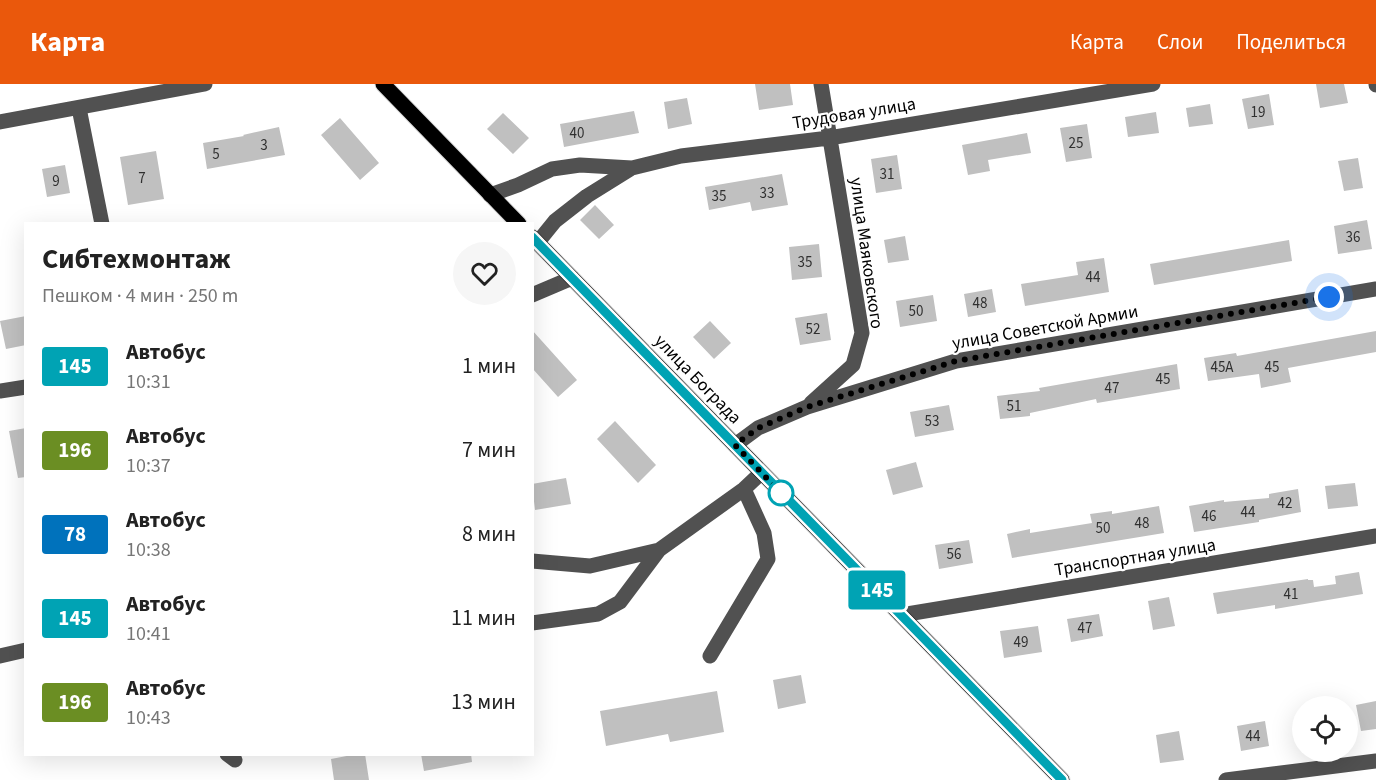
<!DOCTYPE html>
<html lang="ru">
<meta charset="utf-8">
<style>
body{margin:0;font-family:"Source Sans 3",sans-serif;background:#f6f6f6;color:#222;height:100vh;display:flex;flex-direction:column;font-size:22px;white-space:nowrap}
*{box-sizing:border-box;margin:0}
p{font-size:20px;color:#767676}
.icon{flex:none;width:33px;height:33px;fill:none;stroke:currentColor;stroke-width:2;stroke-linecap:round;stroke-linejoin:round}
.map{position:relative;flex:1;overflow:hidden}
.panel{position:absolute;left:24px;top:138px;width:510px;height:534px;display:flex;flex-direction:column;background:#fff;border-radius:0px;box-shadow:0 6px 24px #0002}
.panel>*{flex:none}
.badge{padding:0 12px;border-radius:4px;font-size:21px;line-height:39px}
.tools{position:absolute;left:1292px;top:612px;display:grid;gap:12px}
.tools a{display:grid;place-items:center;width:66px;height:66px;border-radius:50%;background:#fff;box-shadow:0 6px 24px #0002;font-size:30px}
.you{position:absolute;width:30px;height:30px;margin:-15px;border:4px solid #fff;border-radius:50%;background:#1a73e8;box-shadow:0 0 0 9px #1a73e833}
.map>.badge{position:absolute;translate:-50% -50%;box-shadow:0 0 0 3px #fff}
.round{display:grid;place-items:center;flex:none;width:63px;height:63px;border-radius:32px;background:#f6f6f6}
.headline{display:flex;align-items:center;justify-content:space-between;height:102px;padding:0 18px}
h1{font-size:28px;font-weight:700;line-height:45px}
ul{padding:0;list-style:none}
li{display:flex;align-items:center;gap:18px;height:84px;padding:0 18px}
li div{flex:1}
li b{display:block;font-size:22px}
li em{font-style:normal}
li .badge{min-width:66px;font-weight:700;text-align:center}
header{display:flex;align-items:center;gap:36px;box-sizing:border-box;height:84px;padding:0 30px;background:#ea580c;color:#fff}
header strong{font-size:28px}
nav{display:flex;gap:33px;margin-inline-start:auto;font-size:21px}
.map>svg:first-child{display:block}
.building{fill:#c0c0c0}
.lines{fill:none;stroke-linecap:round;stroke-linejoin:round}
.major-casing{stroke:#dbdbdb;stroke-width:17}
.minor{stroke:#515151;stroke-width:15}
.major{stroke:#000;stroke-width:15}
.line-casing{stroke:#fff;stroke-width:14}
.line{stroke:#00a3b4;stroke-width:9}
.walk{stroke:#000;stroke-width:6;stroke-dasharray:0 10.8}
.stop-dot{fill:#fff;stroke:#00a3b4;stroke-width:3}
.labels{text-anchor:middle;stroke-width:4.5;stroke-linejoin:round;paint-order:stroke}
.number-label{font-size:15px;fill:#303030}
.street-label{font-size:18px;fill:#000;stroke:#fff}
</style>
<header>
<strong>Карта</strong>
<nav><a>Карта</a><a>Слои</a><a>Поделиться</a></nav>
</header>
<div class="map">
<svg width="1376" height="696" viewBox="0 0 1376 696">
<rect width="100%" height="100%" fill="#fff"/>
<!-- building -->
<path class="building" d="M 755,0 L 790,0 L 793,21 L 759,26 Z
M 1316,0 L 1344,0 L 1348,19 L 1320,24 Z
M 1269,10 L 1274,41 L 1248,45 L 1242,15 Z
M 687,14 L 692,40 L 668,45 L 664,18 Z
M 1210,20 L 1213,40 L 1189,43 L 1186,24 Z
M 634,27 L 639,49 L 564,63 L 560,40 Z
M 1156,28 L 1159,49 L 1128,53 L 1125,33 Z
M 503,29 L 529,54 L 513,70 L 487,45 Z
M 340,34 L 379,79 L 360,96 L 321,51 Z
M 1087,40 L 1092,74 L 1066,78 L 1060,44 Z
M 279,43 L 285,71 L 207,85 L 203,59 L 244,52 L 243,51 Z
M 1027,49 L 1031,69 L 988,76 L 990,87 L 968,91 L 962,61 Z
M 156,67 L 164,115 L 128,121 L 120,73 Z
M 897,71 L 902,105 L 876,109 L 871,75 Z
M 1358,74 L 1363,104 L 1344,107 L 1338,77 Z
M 65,81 L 70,109 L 47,113 L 42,85 Z
M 782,90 L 788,121 L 752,127 L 750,118 L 709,126 L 705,103 Z
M 595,121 L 614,141 L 599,155 L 580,136 Z
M 1367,136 L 1372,165 L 1338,170 L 1334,142 Z
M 905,152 L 909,176 L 888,179 L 884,156 Z
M 1289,156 L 1292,177 L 1154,201 L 1150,180 Z
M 819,160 L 822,193 L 792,196 L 789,163 Z
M 1104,174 L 1109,208 L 1025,222 L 1021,200 L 1078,191 L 1076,178 Z
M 992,205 L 996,228 L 968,233 L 964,210 Z
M 933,211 L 937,237 L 900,243 L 896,217 Z
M 827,229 L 831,256 L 800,261 L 795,234 Z
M 26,232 L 26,261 L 6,265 L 0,237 Z
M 710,237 L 731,259 L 714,275 L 693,253 Z
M 532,246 L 577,296 L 558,313 L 532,284 Z
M 1376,247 L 1376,268 L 1288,284 L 1291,298 L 1261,304 L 1259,290 L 1208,297 L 1204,274 L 1236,269 L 1237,272 Z
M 1177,280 L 1180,305 L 1097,319 L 1096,315 L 1030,329 L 1030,332 L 1000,335 L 997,312 L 1040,307 L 1039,304 Z
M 949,321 L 954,346 L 915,353 L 910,328 Z
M 615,337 L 656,381 L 638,399 L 597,355 Z
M 26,344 L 26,393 L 18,394 L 9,347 Z
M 916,378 L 923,403 L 893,411 L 886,386 Z
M 566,394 L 571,420 L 535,426 L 532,400 Z
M 1355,399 L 1358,422 L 1328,425 L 1325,402 Z
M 1298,405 L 1301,428 L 1259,436 L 1259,438 L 1194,448 L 1189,422 L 1224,416 L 1224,418 L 1269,414 L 1269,410 Z
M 1159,422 L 1164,449 L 1012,474 L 1007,450 L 1030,445 L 1030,449 L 1092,439 L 1090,430 L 1112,427 L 1112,430 Z
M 969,456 L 973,479 L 939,485 L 935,461 Z
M 1359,488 L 1363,510 L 1275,525 L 1275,521 L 1217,530 L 1213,509 L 1308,495 L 1308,496 L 1313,496 L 1314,503 L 1336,500 L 1335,492 Z
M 1169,513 L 1175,542 L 1153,546 L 1148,517 Z
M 1099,530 L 1103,552 L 1071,558 L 1067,535 Z
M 1038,542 L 1042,568 L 1004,574 L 1000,547 Z
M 801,591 L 806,619 L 778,625 L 773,596 Z
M 717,607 L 724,648 L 670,658 L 668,650 L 606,662 L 600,627 Z
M 1376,617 L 1376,645 L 1361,647 L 1356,621 Z
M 1265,637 L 1269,662 L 1241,667 L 1237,642 Z
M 1179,647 L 1184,676 L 1160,679 L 1156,651 Z
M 357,670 L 365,670 L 369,696 L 334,696 L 331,675 Z
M 421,670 L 471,670 L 472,678 L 424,687 Z"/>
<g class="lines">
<defs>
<path id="major" d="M 383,0 L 519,140
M 532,153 L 1062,696"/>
</defs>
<!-- major casing -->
<use href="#major" class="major-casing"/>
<!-- minor -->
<path class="minor" d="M 1376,0 L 1376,1
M 79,24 L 102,140
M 0,38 L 205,0
M 490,111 L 518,101 L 552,85 L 580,81 L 632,84
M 538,158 L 555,137 L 587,112 L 632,84 L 681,72 L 829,54 L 1153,0
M 532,211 L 572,194
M 0,307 L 26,303
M 811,319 L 853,281 L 862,249 L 821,0
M 735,361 L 758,344 L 807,323 L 956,277 L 1376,205
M 532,477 L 590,482 L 659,466 L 744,405 L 761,389
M 901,531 L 1376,452
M 532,539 L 598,530 L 620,518 L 659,466
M 0,572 L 26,566
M 710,572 L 768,475 L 764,449 L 744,405
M 227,670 L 235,676
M 1226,696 L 1376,677"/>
<!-- major -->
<use href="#major" class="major"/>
</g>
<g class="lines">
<defs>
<path id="line" d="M 532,153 L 1062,696"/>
</defs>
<!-- line casing -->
<use href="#line" class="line-casing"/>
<!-- line -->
<use href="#line" class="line"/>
<!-- walk -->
<path class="walk" d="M 781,409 L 735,361 L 758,344 L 807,323 L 956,277 L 1329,213"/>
</g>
<!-- markers -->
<circle class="stop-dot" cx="781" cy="409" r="12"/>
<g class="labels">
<!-- number labels -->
<g class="number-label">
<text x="1258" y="33">19</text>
<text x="577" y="54">40</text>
<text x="1076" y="64">25</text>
<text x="264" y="66">3</text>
<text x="216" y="75">5</text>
<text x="887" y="95">31</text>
<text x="142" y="99">7</text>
<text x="56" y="102">9</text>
<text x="767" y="114">33</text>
<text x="719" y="117">35</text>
<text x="1353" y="158">36</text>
<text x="805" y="183">35</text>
<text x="1093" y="198">44</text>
<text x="980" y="224">48</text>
<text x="916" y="232">50</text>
<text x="813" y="250">52</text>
<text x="1222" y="288">45А</text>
<text x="1272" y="288">45</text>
<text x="1163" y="300">45</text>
<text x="1112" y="309">47</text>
<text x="1014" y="327">51</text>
<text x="932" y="342">53</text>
<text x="1285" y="424">42</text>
<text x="1248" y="433">44</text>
<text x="1209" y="437">46</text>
<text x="1142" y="444">48</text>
<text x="1103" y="449">50</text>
<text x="954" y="475">56</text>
<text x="1291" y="515">41</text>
<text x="1085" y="549">47</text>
<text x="1021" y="563">49</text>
<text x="1253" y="657">44</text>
</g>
<!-- street labels -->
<g class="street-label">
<text transform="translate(854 29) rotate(-9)" y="6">Трудовая улица</text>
<text transform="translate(867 169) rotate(82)" y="6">улица Маяковского</text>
<text transform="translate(1045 243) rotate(-10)" y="6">улица Советской Армии</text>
<text transform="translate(698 295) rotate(46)" y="6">улица Бограда</text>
<text transform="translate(1135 473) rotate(-9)" y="6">Транспортная улица</text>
</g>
</g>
</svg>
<div class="tools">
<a><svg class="icon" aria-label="locate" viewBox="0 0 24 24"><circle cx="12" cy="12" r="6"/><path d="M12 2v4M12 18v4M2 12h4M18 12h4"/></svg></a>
</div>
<div class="you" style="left:1329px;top:213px"></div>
<b class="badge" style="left:877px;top:506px;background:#00a3b4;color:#fff">145</b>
<section class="panel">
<div class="headline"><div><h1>Сибтехмонтаж</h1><p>Пешком · 4 мин · 250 m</p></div><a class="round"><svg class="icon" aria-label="heart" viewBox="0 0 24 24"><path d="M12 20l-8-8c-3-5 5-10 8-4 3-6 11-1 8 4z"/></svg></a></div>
<ul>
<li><span class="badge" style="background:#00a3b4;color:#fff">145</span><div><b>Автобус</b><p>10:31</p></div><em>1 мин</em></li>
<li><span class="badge" style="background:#6b8e23;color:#fff">196</span><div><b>Автобус</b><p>10:37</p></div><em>7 мин</em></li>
<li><span class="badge" style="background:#0072bc;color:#fff">78</span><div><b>Автобус</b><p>10:38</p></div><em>8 мин</em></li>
<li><span class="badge" style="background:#00a3b4;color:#fff">145</span><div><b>Автобус</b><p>10:41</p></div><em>11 мин</em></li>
<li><span class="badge" style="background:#6b8e23;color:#fff">196</span><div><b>Автобус</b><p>10:43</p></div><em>13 мин</em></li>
</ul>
</section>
</div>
